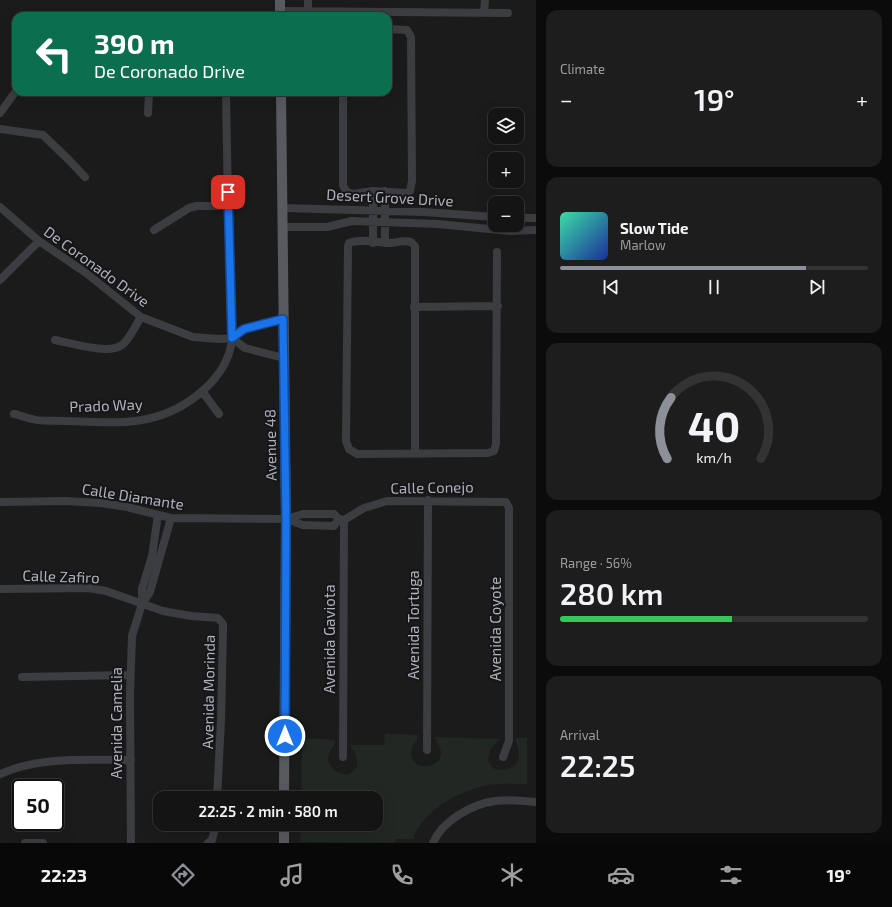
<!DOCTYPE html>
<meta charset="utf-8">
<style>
body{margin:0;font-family:"Exo 2",sans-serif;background:#1d1d1e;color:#f1f3f6;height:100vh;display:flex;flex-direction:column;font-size:15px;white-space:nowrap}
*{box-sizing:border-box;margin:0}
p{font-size:13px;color:#9d9ea0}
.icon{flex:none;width:22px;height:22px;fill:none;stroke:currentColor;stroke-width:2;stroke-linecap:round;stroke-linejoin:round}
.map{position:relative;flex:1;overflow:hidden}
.details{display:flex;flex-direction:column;gap:10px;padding:10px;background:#0b0b0c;width:356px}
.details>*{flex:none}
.guide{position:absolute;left:12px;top:12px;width:380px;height:84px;border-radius:12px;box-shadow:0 4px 16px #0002,0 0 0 1px #333334;background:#0b6e4f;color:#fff;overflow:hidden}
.fabs{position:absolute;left:488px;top:108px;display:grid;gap:8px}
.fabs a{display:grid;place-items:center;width:36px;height:36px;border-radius:8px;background:#141415;box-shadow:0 4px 16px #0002,0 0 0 1px #333334;font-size:20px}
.speed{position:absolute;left:12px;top:779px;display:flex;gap:8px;font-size:20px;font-weight:700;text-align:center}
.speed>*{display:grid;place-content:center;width:52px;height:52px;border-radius:50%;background:#141415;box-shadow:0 4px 16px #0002,0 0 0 1px #333334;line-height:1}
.speed .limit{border:2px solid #111;border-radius:6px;background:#fff;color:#111}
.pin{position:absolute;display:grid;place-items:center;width:34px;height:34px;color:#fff;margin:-17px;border-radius:8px;box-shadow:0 2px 6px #0006}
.me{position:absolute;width:44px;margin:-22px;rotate:0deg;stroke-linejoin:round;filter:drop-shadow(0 0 3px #0008)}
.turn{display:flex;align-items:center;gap:14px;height:84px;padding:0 16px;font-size:18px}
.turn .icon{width:52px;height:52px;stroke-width:2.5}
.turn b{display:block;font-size:28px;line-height:34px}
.big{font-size:30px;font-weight:600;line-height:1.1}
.details .card{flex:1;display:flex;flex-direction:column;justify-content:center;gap:6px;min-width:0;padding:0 14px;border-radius:12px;background:#1d1d1e}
.details .dial{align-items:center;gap:0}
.dial svg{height:104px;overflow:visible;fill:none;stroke:#333334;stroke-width:7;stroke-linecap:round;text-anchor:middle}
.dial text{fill:#f1f3f6;stroke:none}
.song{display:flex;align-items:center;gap:12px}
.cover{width:48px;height:48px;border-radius:6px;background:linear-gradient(135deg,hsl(160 70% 55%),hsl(230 70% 35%))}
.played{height:4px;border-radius:2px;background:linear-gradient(90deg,#8c9099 80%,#333334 80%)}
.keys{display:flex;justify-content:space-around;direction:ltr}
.heat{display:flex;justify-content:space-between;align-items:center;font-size:22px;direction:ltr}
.charge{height:6px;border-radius:3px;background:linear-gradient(90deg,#34c759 56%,#333334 0)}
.trip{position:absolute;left:153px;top:791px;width:230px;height:40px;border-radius:12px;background:#141415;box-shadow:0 4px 16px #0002,0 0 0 1px #333334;font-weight:600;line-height:40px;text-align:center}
.menu{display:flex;height:64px;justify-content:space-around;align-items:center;background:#080808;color:#9d9ea0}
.menu .icon{width:28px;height:28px}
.menu .selected{color:#8c9099}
.menu b{font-size:18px;color:#f1f3f6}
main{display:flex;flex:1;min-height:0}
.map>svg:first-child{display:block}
.green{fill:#212722}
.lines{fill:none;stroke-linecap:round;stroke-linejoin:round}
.minor{stroke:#3c3d41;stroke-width:8}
.major{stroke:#585a60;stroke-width:10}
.route-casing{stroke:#114b97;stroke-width:10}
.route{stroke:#1a73e8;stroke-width:7}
.labels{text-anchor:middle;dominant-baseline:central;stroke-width:4;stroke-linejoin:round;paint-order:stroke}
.street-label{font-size:15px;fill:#afb2ba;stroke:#161517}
</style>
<main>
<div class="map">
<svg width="536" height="843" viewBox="0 0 536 843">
<rect width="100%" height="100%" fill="#1b1b1c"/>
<path class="green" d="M385,734L418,735C418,742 411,745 411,752C411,774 447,769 440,748C439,745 436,741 434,737L500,739L490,749L488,761L493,768C503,773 519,769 519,754C519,749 516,744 515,738H527V784C514,784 500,783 487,785C459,791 422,811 413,839H396L395,843L300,842L301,824H376V798H301L302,738L335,740C335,748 327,752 328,761L334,771L347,775L354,771C361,763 356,754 350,745H384Z"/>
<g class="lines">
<path class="minor" d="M308,0V11
M280,11L508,13
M484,13L485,0
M343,92V185L346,191L352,194L373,191L406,193L410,191L412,181L411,37L407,30L388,29
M0,113L16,91
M148,113L149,92
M0,129L43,135L69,160L85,177
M373,191V243
M0,207L39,241L86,273L141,317L193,337L219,339L232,338L244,329L283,319
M283,208L424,212L495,217
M517,218H536
M283,227H327L352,221L438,224L510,231L536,230
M154,230L189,208L197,206H228
M385,243V191
M0,280L39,241
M414,307L498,306
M232,338L245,348L284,358
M55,340C70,343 109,355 122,345C130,339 135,326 141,317
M202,391L219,414
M14,414C20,415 26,418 32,419C42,422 54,420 65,421C92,421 121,425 147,419C185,411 229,379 232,338L228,206L226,92
M415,453V246L411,242C405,240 398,242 392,243C379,243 361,238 349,243L348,246L346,441L349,449L357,454L488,453L494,451L496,444L497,252
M0,502L66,501L100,503L127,507L171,518L286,519L303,525L334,526L339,519
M286,519L303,514H334L339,519L344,520L364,508L387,501L506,502L509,508V741L503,757
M0,589L88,588L106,591L163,611L191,616L218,618L223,624V633L221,720L217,798
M142,603V589L152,556L158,515
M22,677L130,675
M427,750L428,500
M343,757L344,520
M0,774C41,756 87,760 131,760
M25,843H43
M131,843L130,694L132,636L142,604L150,592L171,518
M208,843L212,840L216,824
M433,843C442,821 472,804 495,801C509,799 523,801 536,802"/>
<path class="major" d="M280,0V16
M281,92L286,519L284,798
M284,843V824"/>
</g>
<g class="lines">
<g class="route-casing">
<path id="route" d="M228,192L232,338L244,329L283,319L286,519L285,736"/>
</g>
<use href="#route" class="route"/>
</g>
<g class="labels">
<g class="street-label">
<text transform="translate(390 197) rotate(3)">Desert Grove Drive</text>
<text transform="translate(97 266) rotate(36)">De Coronado Drive</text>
<text transform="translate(106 405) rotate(-2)">Prado Way</text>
<text transform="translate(270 445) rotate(-91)">Avenue 48</text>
<text transform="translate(432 487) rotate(-1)">Calle Conejo</text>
<text transform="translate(133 496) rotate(9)">Calle Diamante</text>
<text transform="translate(61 576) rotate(2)">Calle Zafiro</text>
<text transform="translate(413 625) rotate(-90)">Avenida Tortuga</text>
<text transform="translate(495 629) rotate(-90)">Avenida Coyote</text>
<text transform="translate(329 639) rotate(-90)">Avenida Gaviota</text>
<text transform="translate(208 692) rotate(-89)">Avenida Morinda</text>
<text transform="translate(116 723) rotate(-90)">Avenida Camelia</text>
</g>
</g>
</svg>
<div class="fabs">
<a><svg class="icon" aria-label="layers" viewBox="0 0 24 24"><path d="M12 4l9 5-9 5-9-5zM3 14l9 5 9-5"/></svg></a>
<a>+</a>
<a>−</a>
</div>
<div class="speed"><div class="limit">50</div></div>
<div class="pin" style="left:228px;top:192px;background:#d93025"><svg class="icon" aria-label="arrive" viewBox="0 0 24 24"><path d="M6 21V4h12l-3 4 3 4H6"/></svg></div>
<svg class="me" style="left:285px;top:736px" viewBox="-20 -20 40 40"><circle r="17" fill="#1a73e8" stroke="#fff" stroke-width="3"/><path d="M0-11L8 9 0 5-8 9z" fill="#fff"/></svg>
<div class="trip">22:25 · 2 min · 580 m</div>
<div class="guide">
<div class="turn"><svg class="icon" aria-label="left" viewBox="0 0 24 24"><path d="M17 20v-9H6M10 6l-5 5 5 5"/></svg><div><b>390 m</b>De Coronado Drive</div></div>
</div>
</div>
<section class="details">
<div class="card"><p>Climate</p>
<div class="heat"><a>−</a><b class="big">19°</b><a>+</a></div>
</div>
<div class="card">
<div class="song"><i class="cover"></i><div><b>Slow Tide</b><p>Marlow</p></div></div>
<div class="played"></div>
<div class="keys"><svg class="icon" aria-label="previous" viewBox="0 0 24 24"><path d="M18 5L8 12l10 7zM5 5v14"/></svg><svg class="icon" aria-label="pause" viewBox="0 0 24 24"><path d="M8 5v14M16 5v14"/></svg><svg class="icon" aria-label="next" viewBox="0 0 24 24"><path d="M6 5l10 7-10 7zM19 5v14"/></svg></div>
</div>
<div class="card dial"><svg viewBox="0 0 100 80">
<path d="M14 69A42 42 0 1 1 86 69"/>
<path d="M14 69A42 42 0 0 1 17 22" stroke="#8c9099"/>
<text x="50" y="56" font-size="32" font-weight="700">40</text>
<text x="50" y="72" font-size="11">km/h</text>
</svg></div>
<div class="card"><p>Range · 56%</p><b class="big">280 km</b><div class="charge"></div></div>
<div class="card"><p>Arrival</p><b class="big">22:25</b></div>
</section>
</main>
<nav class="menu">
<b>22:23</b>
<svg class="icon selected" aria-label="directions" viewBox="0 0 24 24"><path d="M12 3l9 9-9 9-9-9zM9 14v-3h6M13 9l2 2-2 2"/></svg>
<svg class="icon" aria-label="music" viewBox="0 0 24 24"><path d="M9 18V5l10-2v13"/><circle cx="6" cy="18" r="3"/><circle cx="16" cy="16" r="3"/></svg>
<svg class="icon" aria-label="phone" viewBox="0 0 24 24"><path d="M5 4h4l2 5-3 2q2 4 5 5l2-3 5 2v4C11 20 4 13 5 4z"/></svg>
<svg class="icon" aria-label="climate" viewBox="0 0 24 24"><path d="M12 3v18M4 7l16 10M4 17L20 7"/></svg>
<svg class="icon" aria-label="car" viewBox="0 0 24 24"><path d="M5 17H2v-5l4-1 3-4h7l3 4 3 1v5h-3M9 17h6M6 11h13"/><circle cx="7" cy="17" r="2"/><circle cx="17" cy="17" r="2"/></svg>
<svg class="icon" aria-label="filters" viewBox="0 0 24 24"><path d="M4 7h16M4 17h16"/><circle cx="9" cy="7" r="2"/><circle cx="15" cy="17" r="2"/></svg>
<b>19°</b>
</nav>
